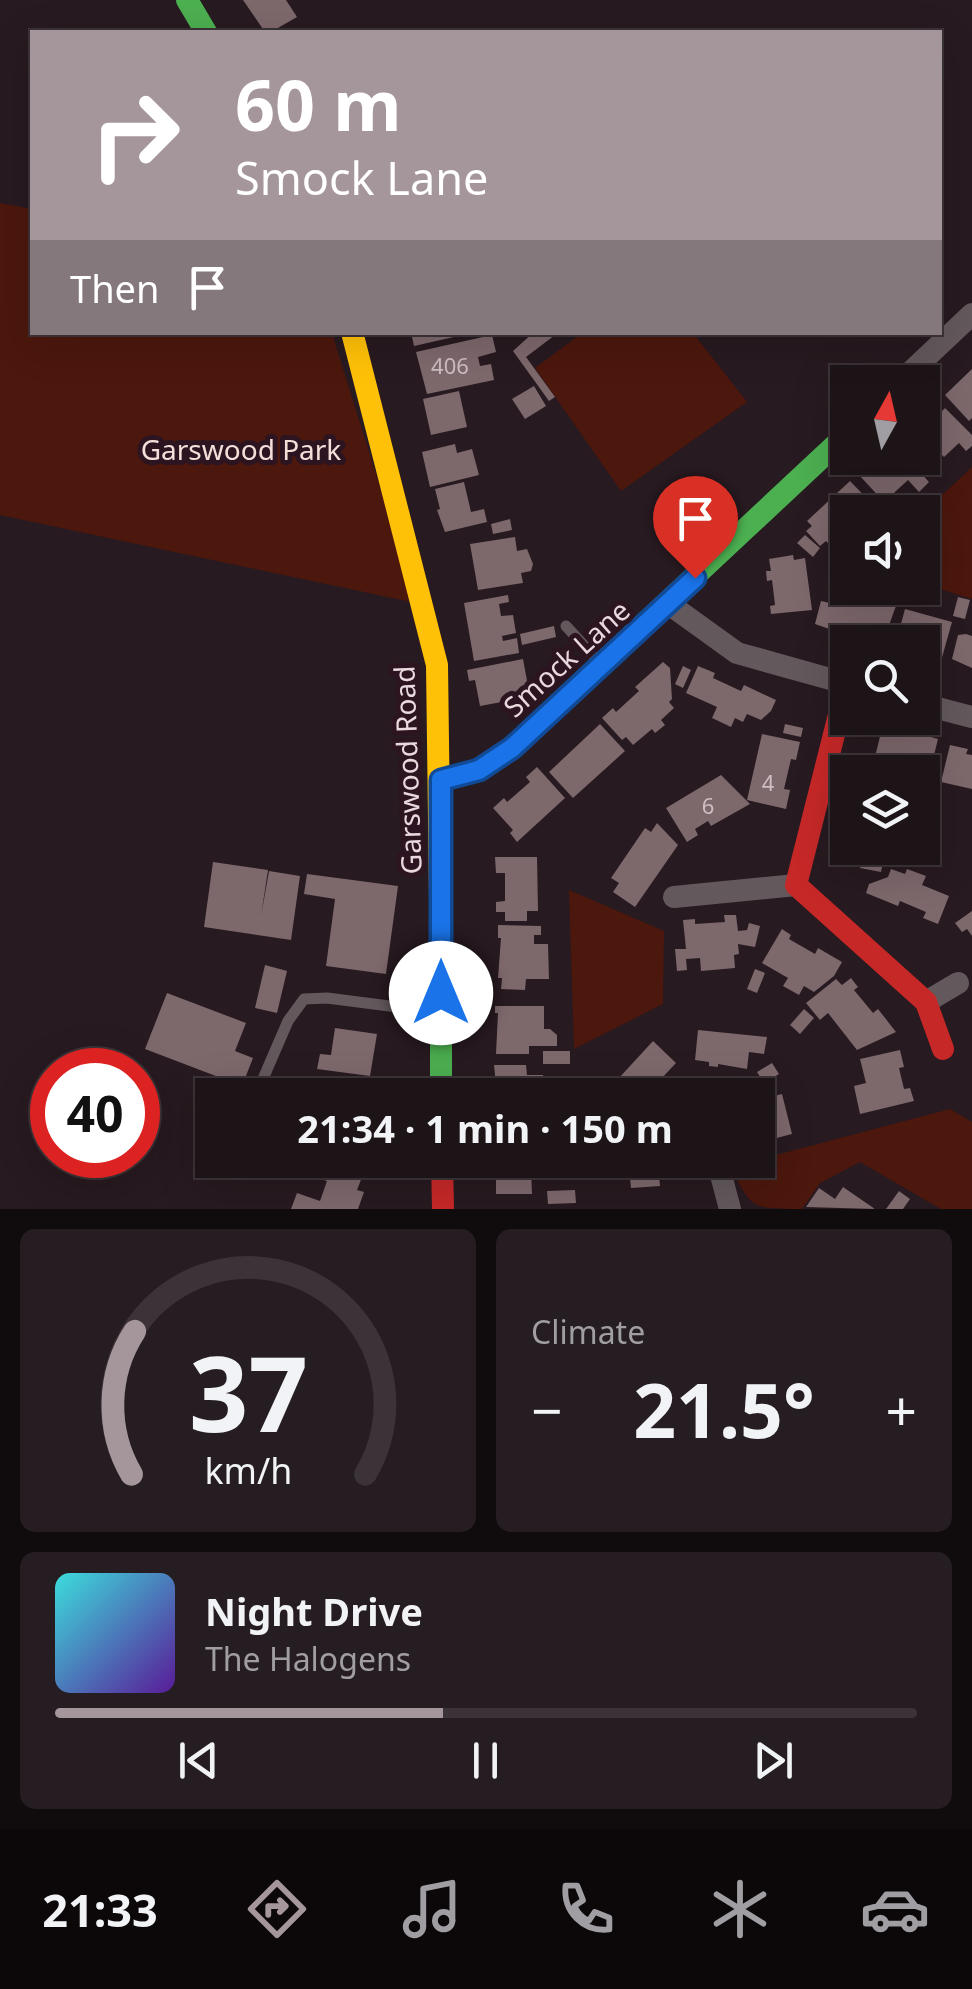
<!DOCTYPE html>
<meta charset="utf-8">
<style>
body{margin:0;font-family:"Noto Sans",sans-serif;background:#251d21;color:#f1f3f6;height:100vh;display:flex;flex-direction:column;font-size:38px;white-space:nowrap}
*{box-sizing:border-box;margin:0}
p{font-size:32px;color:#a09ea2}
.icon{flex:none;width:55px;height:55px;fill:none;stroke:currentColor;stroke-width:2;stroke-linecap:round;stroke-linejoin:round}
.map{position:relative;height:1209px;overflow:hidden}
.details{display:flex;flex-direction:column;gap:20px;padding:20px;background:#100b0d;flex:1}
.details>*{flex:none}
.top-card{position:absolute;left:30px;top:30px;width:912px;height:305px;border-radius:0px;box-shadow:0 10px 40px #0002,0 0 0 2px #3b3337;background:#a5969c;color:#fff;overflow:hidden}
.needle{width:65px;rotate:8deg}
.tools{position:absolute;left:830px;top:365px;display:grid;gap:20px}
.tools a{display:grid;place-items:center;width:110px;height:110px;border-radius:0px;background:#1d1418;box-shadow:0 10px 40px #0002,0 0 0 2px #3b3337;font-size:50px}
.speed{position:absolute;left:30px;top:1048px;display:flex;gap:20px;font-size:50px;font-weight:700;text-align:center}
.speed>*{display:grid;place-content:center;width:130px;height:130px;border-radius:50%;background:#1d1418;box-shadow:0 10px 40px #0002,0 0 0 2px #3b3337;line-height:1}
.speed .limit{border:15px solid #d22;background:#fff;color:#111}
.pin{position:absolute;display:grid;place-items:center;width:85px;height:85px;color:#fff;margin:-102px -42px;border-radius:50% 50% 50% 0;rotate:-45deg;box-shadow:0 0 10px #0007}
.pin .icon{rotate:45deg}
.me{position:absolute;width:110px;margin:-55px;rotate:0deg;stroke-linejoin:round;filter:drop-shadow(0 0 8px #0008)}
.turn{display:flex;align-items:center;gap:35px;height:210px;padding:0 40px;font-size:45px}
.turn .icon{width:130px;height:130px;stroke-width:2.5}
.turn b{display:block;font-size:70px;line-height:85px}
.then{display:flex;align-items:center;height:95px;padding:0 40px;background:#0003;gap:20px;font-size:38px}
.big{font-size:75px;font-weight:700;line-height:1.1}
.details .widget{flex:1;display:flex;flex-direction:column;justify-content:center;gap:15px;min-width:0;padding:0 35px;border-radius:15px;background:#251d21}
.details .dial{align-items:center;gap:0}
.dial svg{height:260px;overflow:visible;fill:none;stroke:#3b3337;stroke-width:7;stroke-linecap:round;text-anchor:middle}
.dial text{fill:#f1f3f6;stroke:none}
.song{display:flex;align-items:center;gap:30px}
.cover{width:120px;height:120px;border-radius:15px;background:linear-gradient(135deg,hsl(180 70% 55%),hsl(270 70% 35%))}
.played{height:10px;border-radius:5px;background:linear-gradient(90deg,#a5969c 45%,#3b3337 45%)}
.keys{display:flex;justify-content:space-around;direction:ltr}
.heat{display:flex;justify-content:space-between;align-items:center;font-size:55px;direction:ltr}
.details .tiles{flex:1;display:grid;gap:20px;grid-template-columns:1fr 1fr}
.widget:last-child{grid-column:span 2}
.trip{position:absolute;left:195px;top:1078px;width:580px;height:100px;border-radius:0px;background:#1d1418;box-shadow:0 10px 40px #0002,0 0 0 2px #3b3337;font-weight:700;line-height:100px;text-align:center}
.tabs{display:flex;height:160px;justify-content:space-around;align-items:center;background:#0c080a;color:#a09ea2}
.tabs .icon{width:70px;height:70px}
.tabs .active{color:#a5969c}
.tabs b{font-size:45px;color:#f1f3f6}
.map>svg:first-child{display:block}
.green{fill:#4c170d}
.building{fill:#7d686c}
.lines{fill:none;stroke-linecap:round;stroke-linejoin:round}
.lane{stroke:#63595d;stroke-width:11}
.street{stroke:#63595d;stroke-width:22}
.fast{stroke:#4caf50;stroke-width:22}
.slow{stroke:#ffc107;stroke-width:22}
.jam{stroke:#c62828;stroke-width:22}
.route-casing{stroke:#114b97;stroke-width:25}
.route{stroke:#1a73e8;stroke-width:18}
.labels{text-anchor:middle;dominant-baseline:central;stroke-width:10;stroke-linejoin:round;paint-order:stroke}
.number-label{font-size:22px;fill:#cebdc2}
.park-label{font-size:28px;fill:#f4ded9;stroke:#2c1520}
.street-label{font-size:28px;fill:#e9d9df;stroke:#2c1520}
</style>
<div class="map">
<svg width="972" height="1209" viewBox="0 0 972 1209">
<rect width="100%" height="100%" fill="#271a20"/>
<path class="green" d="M0,203L32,209V332L332,333L416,603L0,515Z
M582,333H693L747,402L621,491L535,368Z
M972,467V599L923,584L922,514Z
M569,890L664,931L663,1004L574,1049Z
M950,1109L972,1122V1209H941L860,1162L820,1183L802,1209C752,1209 751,1209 731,1167Z"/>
<path class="building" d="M243,0H286L297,17L271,32H265Z
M411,332H467V334L414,346Z
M534,332H559L526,357L555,397L549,401L513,351Z
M492,335L496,352L478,357L480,366L491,364L494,380L427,394L416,352Z
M972,369V418L969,421L945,395Z
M534,386L546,406L525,419L512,399Z
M459,391L467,427L431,435L423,399Z
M945,408L972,435V446L966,451L959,443L944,457L922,434V423L931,413L936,417Z
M922,443L933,454L917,469L929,482L919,492L908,480L884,502L860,476L880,458H922Z
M455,444L457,453L472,449L479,475L430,487L422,452Z
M850,481L880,512H848V532L832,547L826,541L820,546L806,531L812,526L807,521Z
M464,482L471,512L484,509L487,522L445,532L437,510L440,509L435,489Z
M510,519L512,530L493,534L491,524Z
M805,535L820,548L813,557L797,543Z
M515,537L517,551L527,549L533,564L531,571L521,573L523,583L478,590L470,544Z
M793,555L794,560L805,558L812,610L771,614L770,606L775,605L772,580L767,581L766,571H771L769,559Z
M904,588H916L912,603L901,600Z
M857,592L897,603L883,642L858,639L815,624L821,601L839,605L840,599L854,603Z
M508,595L509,602L499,604L501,616L513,615L516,633L502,636L503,641L517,638L519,653L474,661L464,603Z
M958,597L970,600L965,619L953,616Z
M905,609L952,622L941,661L930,658L931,653L922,650V642H896Z
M554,626L556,637L522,645L520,634Z
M966,634L972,636V668L952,659L958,635Z
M523,659L530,697L480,706L475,680L469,681L467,670Z
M663,662L670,668L672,699L669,702L674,708L661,720L665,725L655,733L652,729L633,745L626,737L622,740L602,718L613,708L616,712L639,691L635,687Z
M683,666L691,670L683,688L675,684Z
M698,666L715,673L713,678L741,691L744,685L776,700L771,711L761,720L747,714L743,722L735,718L731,727L712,718L717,707L686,693Z
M600,724L625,751L573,798L549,772Z
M785,724L803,728L801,737L783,733Z
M883,724L938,739L934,755L942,757L938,774L930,772L928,781L922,780V772H909L910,765L875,757Z
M762,734L800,742L796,760L791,759L784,789L790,790L786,809L747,800Z
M950,745L968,749L966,754L972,755V789L941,782Z
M537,767L565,798L517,842L510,833L513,830L493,808L504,798L507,802L530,782L526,777Z
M721,775L750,804L711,826L708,821L700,826L695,829L698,835L687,842L666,808Z
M657,823L678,845L635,907L613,892L619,883L611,878L645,828L651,832Z
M848,848H881L879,857Z
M495,857H537L538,911H527V921H505V912H496V902L505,901V873H496Z
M862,857L883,862L881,872L860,868Z
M213,862L268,870L261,916L269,871L300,876L291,940L204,927Z
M891,869L905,874L907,869L926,876L922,885L949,896L938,924L923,918L926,912L900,901L898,906L866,893L869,884L888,877Z
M307,874L398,886L386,974L326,966L335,899L304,894Z
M972,911V936L967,929L962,932L955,923Z
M724,915H736L738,931L747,930L749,923L760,926L755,947L738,944L739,954L734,955L735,968L701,971L700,958L686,959L687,970L677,971L675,949H686L683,920L695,919V924L725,922Z
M498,925L541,926V935H534V944H548L549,979H526L525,990L501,989L502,978H498L501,938H498Z
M782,929L791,935L789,939L815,954L818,948L842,962L834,976L814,992L804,986L799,995L783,986L788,978L762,963Z
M265,965L287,971L277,1013L255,1008Z
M755,969L765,973L757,993L747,989Z
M851,978L858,987L854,990L873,1013L878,1009L896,1032L857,1050L828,1013L820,1020L806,1003L836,979L842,985Z
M167,993L246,1023L235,1051L253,1058L242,1086L145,1049Z
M495,1006H544V1029H550L557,1035V1046H529V1054H496L498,1013H495Z
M804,1009L814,1018L800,1034L790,1025Z
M335,1028L377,1034L370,1076L317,1069L320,1054L331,1055Z
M698,1030L767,1037L764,1054L749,1052L747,1069L718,1064V1067L709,1066V1062L695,1060Z
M653,1041L676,1063L646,1095H637L619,1078Z
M900,1050L904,1067L899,1068L904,1089L910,1088L914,1101L860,1114L854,1086L866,1083L860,1059Z
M543,1051H570V1064H543Z
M772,1063L779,1074L764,1083L757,1072Z
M494,1065H526L527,1075H543L544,1095H497Z
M318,1082L352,1092L353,1088L373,1095H314Z
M782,1094L792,1134L761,1142L758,1100Z
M320,1160H331L364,1172L357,1190L364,1192L358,1209H291L297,1193L320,1201L327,1181L314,1177Z
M496,1160H542V1169H531L532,1194H496Z
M617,1160H655V1167L617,1166Z
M659,1175L660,1186L631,1188L630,1177Z
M843,1187L875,1209L806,1207L819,1188L835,1199Z
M575,1190L576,1203L548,1204L547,1191Z
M899,1191L910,1199L903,1209H886Z"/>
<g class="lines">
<path class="lane" d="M566,626L599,662
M256,1095L288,1021L304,999L327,998L436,1012"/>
<path class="street" d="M900,382L972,314
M669,604L737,653L848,684
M922,704L972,717
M674,897L796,885
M926,1002L958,983
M717,1160L730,1209"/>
<path class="fast" d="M187,0L206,32
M441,780L479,770L511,748L848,433
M441,970V1095"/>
<path class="slow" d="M352,332L437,665L441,970"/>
<path class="jam" d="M847,683L796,885L926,1002L943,1049
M442,1160L443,1209"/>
</g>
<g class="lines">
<g class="route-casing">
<path id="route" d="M441,993V780L479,770L512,748L695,578"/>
</g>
<use href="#route" class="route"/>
</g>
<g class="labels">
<g class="number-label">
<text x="450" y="365">406</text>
<text x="768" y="782">4</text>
<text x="708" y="805">6</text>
</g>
<g class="park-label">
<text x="241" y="449">Garswood Park</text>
</g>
<g class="street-label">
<text transform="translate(566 658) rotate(-42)">Smock Lane</text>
<text transform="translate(407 770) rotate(-92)">Garswood Road</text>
</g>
</g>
</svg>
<div class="tools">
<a><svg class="needle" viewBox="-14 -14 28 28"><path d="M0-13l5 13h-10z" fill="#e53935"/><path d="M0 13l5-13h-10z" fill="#a09ea2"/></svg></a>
<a><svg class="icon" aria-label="sound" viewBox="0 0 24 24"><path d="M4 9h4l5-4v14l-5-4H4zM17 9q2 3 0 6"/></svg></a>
<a><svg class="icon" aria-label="search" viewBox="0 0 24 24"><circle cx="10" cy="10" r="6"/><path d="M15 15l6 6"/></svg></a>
<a><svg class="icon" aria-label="layers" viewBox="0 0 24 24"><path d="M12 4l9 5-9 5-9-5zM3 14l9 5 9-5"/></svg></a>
</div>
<div class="speed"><div class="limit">40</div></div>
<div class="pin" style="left:695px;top:578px;background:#d93025"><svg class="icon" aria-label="arrive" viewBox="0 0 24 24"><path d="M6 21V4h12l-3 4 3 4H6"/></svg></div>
<svg class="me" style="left:441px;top:993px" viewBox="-20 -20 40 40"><circle r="19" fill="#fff"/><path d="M0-13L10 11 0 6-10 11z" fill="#1a73e8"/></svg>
<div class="trip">21:34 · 1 min · 150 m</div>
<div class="top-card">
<div class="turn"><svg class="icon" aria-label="right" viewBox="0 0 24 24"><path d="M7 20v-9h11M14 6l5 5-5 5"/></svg><div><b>60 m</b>Smock Lane</div></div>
<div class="then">Then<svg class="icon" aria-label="arrive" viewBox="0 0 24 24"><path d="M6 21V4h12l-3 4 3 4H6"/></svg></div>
</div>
</div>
<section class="details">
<div class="tiles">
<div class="widget dial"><svg viewBox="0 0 100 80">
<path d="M14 69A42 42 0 1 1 86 69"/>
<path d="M14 69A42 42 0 0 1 15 25" stroke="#a5969c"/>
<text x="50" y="56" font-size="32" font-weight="700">37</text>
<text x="50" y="72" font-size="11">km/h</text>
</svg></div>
<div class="widget"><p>Climate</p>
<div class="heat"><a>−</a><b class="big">21.5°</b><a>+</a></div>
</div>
<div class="widget">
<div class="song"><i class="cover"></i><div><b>Night Drive</b><p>The Halogens</p></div></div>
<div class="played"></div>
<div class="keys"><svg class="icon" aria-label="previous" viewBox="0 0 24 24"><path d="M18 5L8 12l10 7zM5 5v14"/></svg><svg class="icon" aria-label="pause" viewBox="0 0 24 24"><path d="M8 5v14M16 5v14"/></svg><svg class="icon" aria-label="next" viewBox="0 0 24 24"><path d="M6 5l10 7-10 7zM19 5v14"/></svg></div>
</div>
</div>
</section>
<nav class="tabs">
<b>21:33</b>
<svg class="icon active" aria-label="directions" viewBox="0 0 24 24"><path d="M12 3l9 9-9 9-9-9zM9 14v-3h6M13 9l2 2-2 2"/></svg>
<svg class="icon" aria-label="music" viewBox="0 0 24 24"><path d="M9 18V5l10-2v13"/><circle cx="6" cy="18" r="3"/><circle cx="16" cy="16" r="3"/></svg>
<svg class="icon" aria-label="phone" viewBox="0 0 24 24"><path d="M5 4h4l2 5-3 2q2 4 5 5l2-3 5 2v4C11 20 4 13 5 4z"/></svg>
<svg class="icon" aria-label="climate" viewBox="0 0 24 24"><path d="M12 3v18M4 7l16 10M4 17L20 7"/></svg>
<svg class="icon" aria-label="car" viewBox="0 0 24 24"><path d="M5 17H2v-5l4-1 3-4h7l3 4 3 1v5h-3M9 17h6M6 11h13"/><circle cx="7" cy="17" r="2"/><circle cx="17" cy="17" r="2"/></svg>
</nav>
